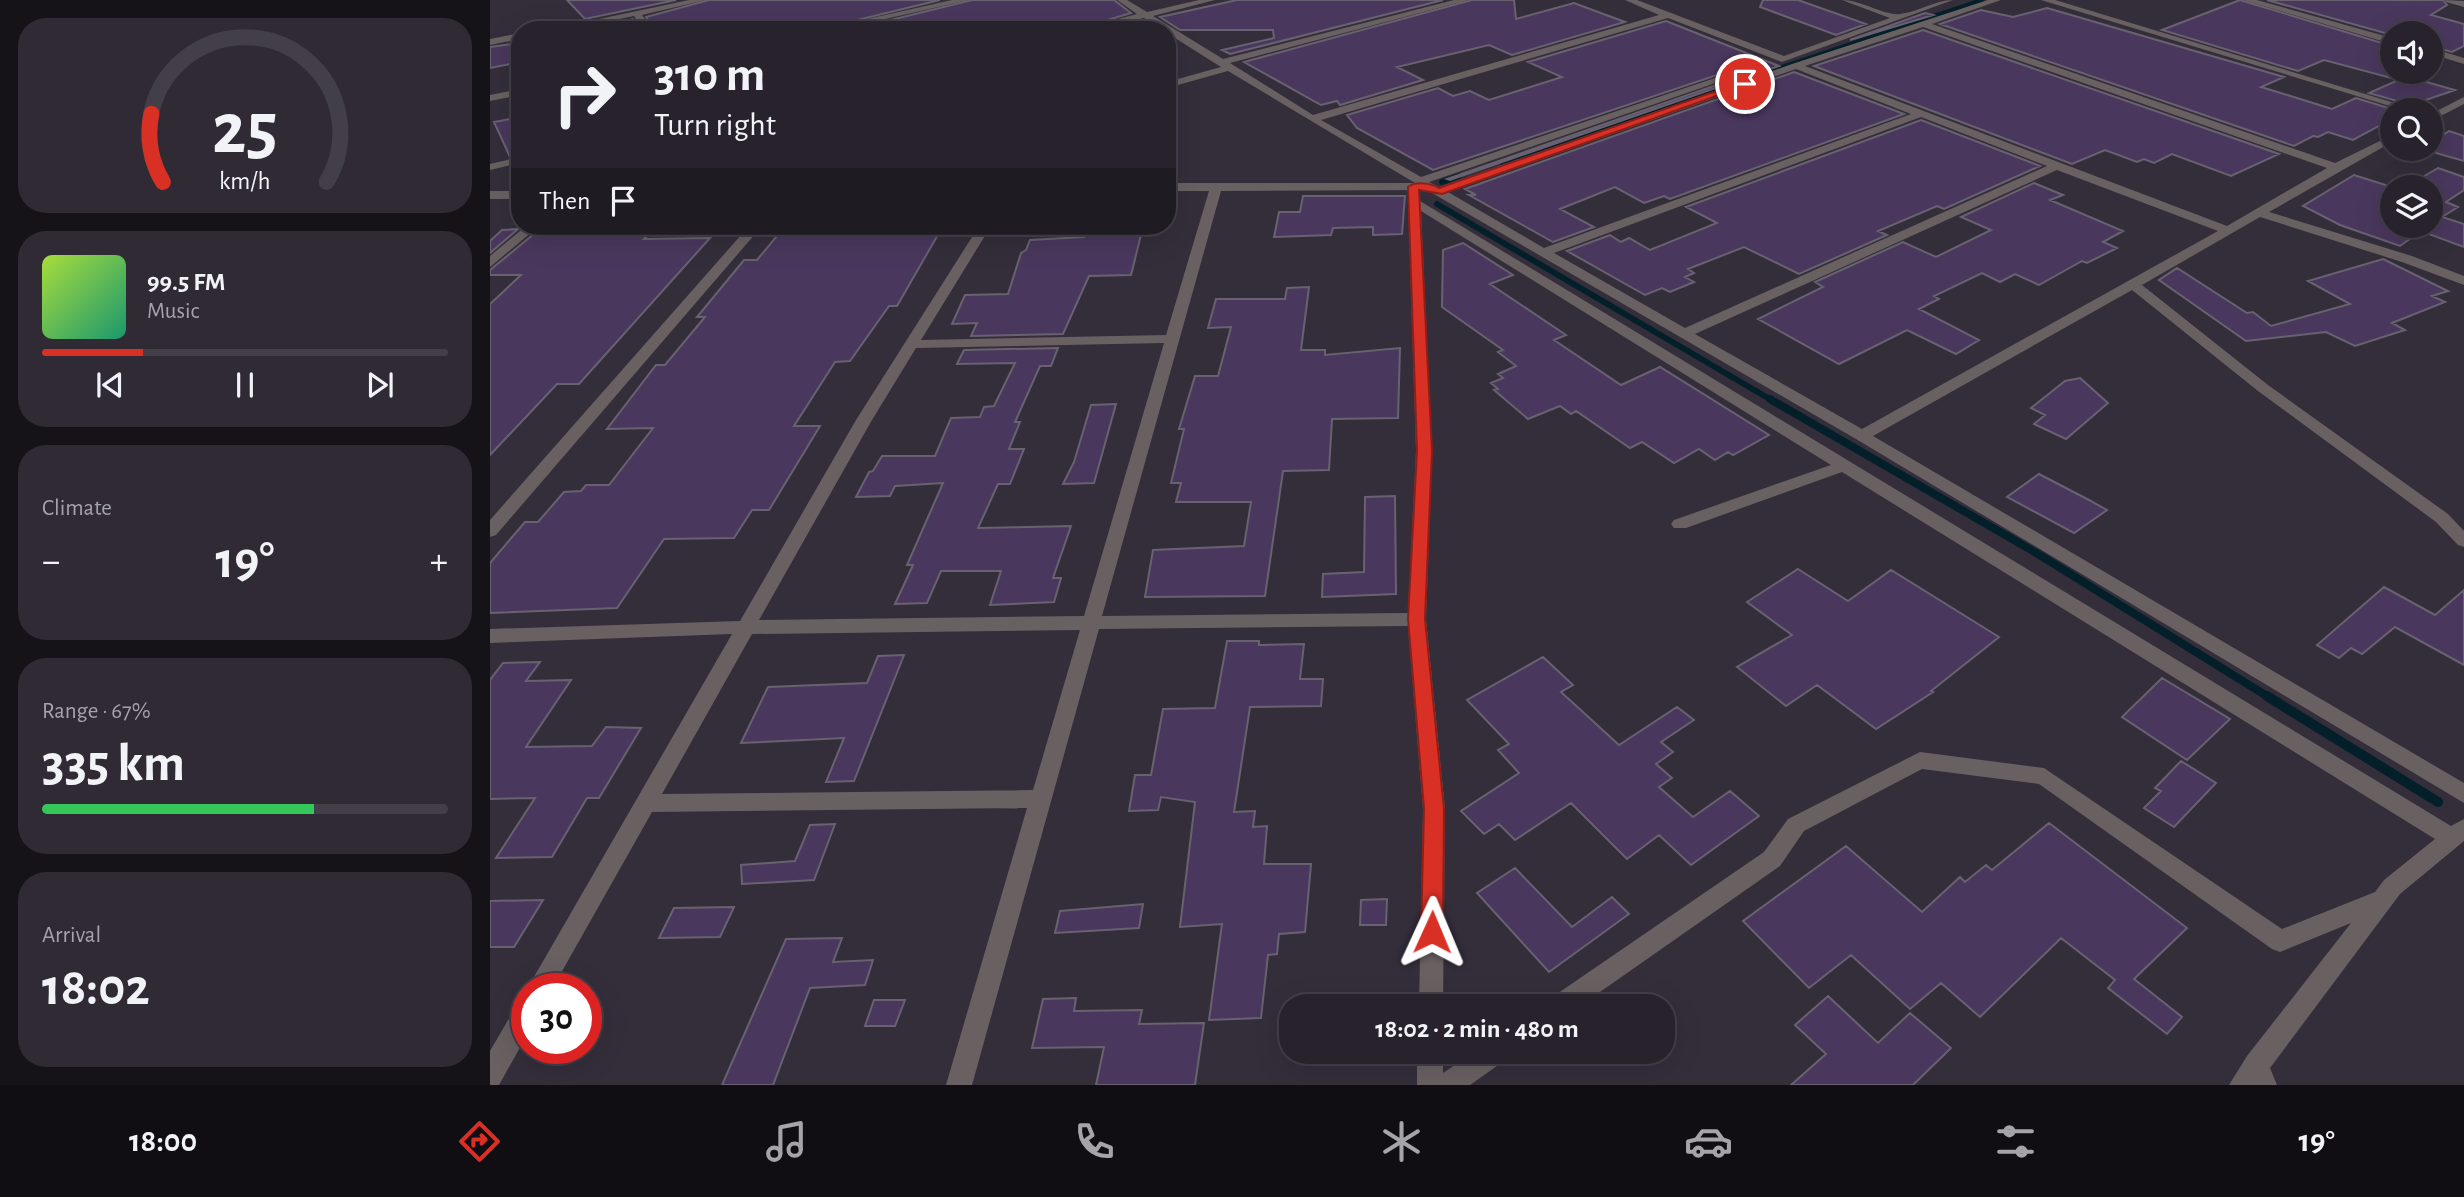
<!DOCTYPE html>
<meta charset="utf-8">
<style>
body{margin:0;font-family:"Alegreya Sans",sans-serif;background:#2f2a34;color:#f1f3f6;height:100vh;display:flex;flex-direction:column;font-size:26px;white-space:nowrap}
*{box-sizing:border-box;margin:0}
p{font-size:23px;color:#a4a4a9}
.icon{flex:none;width:38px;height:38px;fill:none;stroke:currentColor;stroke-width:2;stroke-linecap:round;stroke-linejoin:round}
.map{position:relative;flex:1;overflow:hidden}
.panel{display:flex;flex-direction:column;gap:18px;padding:18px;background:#151318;width:490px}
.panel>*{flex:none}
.hud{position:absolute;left:21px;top:21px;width:665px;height:214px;border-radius:28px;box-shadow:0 7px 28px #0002,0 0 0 2px #433f48;background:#27222c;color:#f1f3f6;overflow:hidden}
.fabs{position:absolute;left:1890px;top:21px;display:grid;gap:14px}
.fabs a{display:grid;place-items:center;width:63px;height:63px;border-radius:50%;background:#27222c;box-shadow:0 7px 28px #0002,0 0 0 2px #433f48;font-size:35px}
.speed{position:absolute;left:21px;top:973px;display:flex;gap:14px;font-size:35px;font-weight:700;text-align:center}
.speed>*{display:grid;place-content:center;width:91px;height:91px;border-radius:50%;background:#27222c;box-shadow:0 7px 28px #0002,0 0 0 2px #433f48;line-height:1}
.speed .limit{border:10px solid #d22;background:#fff;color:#111}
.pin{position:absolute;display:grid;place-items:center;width:60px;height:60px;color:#fff;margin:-30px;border:4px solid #fff;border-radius:50%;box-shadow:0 2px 7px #0007}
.me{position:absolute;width:77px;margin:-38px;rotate:1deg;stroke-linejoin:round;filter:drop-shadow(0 0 5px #0008)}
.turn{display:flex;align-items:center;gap:24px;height:147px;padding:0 28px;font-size:32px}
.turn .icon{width:91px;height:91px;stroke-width:2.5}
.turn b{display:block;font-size:49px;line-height:60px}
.then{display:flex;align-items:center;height:66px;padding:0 28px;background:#0003;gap:14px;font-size:26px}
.big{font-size:52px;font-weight:600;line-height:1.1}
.panel .tile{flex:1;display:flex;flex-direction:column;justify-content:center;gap:10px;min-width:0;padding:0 24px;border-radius:28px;background:#2f2a34}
.panel .dial{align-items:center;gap:0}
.dial svg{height:182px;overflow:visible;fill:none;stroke:#433f48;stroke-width:7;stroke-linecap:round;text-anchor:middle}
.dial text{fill:#f1f3f6;stroke:none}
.song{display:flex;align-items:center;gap:21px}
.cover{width:84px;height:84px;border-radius:10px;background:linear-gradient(135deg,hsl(80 70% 55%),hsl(160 70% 35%))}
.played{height:7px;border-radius:4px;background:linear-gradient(90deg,#d93025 25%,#433f48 25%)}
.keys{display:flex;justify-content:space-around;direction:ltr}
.heat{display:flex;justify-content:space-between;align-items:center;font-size:38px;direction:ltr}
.charge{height:10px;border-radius:5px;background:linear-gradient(90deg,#34c759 67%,#433f48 0)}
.trip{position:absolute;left:789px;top:994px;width:396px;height:70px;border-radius:28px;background:#27222c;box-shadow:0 7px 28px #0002,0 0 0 2px #433f48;font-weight:600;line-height:70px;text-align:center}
.tabs{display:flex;height:112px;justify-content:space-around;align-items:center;background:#100e12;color:#a4a4a9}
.tabs .icon{width:49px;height:49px}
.tabs .current{color:#d93025}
.tabs b{font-size:32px;color:#f1f3f6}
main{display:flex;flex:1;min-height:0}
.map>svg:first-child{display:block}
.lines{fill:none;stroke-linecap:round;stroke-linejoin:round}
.stream-far3{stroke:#03202a;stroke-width:4.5}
.stream-far2{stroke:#03202a;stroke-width:6}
.stream-far1{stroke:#03202a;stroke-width:8}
.stream{stroke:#03202a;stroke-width:10}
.building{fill:#4a375d;stroke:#686270;stroke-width:2}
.street{fill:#696062;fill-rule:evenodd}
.route{fill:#d93025;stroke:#8d1f18;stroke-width:2}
</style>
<main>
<section class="panel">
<div class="tile dial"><svg viewBox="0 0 100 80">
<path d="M14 69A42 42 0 1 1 86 69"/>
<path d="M14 69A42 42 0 0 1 9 39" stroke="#d93025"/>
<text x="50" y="56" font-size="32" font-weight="700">25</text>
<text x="50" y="72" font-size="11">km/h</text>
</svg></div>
<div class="tile">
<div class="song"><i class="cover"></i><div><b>99.5 FM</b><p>Music</p></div></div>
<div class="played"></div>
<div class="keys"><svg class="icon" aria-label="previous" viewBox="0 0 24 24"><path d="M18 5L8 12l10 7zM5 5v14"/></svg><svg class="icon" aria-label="pause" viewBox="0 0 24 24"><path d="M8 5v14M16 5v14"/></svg><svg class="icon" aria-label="next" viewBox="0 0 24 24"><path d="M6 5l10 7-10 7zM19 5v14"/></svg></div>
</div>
<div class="tile"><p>Climate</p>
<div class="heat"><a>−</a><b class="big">19°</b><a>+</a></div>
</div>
<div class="tile"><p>Range · 67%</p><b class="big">335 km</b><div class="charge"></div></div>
<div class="tile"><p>Arrival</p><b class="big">18:02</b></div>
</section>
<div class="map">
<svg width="1974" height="1085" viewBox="0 0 1974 1085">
<rect width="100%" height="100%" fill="#342e3b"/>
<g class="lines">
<path class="stream-far3" d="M1011,162L1492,0"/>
<path class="stream-far2" d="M952,182L969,176
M947,204L1283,401"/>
<path class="stream-far1" d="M1280,399L1548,554L1780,698"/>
<path class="stream" d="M1777,696L1948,802"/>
</g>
<path class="building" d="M77,0H186L95,19Z
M219,0H450L326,30H165L156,17Z
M482,0H624L641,13L584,30H512L504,25L480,30H360Z
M747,0H953L740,54L732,50L784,38L783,30H690L670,17Z
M982,0H1024L1026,19L1084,3L1135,22L1022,55L999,45L907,67L933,80L850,105L847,101L831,105L754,62Z
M1273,0H1308L1376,24L1346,35L1270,7Z
M1750,0L1902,46V72H1920L1905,79L1834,60L1808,71L1672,30Z
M1777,0H1953L1957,5L1941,15L1974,24V46L1962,52L1941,46V33L1902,35Z
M1557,8L1794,77L1771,87L1781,90L1842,109L1866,98L1905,110L1899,113L1902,114V119L1863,140L1838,132L1828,137L1823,136L1804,146L1450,24L1491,10L1523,17Z
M1435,13L1443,15L1360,40Z
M143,19L150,30L101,28Z
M654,21L667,30H616Z
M1176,21L1289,66L960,180L957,179L1241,80L1242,77L1230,74L943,170L867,128L857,115L948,88L963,96L980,91L999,100L1072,77L1038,62Z
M1433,30L1789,154L1741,176L1682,154L1664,163L1654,159L1647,162L1615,150L1582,164L1324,66Z
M21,44L30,62L0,68V47Z
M1304,72L1414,114L1180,199L1174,196L1154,203L1125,187L1070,209L1104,227L1063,242L979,195H986L975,189Z
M1917,76L1922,78L1965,90L1921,105L1879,93Z
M30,117V155L20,157L4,122Z
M1431,120L1550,166L1454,209L1447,206L1388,231L1397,235L1309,274L1254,247L1198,269L1204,273L1195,277L1204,282L1180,292L1172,288L1155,295L1077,251L1120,235L1131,242L1139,238L1160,250L1227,223L1196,207Z
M1959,131L1974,136V161L1932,149H1941V143Z
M1948,168L1974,177V190L1956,202L1968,207L1952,217L1974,224V247L1931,231L1910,246L1850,225L1813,206L1864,175L1902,187V226H1941V187H1916Z
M1544,183L1573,195L1560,200L1633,231L1613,242L1627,248L1597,263L1592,261L1549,285L1525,274L1510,282L1492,273L1444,296L1449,299L1429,309L1489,340L1466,354L1417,330L1349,364L1268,319L1333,287L1325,282L1413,242L1446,257L1501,230L1471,217Z
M813,196H915L912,234L883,235V227L843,228L841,235L784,237L789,212H810Z
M91,226H167L154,239L220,238L89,384H67L0,455V304L31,275H0V270L50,229Z
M306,226H453L407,306H399L360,361L345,362L304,426H330L279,510H262L244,538L174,539L127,608L0,613V563L35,522H48L74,492L91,491L96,485H119L163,428L117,429L166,365H175L215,317H207L254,260H267L291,231H302Z
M653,227L641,275L599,276L573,334L481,336L487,323L462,324L475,295L518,294L531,253L536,250L540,240L594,237L598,228Z
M28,229L0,253V241L12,230Z
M973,243L1023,275L1000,284L1076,335L1064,340L1131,385L1170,367L1279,435L1243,455L1238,452L1225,460L1209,449L1184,463L1152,442L1140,448L1086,411L1081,414L1070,406L1038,419L1004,390L1008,389L1001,383L1013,378L1008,374L1026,366L1008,352L1013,350L952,307L953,250Z
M1893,259L1958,291L1942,296L1955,302L1902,323L1915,330L1865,346L1836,332L1756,341L1669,280L1687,268L1757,313L1763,312L1781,326L1860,304L1818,281Z
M819,287L811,350H835V355L910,348L908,418L842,419L839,470L793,471L775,596L655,597L663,550L754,546L761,502H686L691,483H681L694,429H689L705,376H728L741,327L718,328L726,299H795L797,288Z
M568,348L561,366H550L525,422H530L519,449H534L520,484H508L488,528L581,526L563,578H571L564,602L500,605L511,571H451L437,603L405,604L423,565H417L453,483L405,486L400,496L366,497L379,472L383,471L392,456H445L461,418L490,417L494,407L504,406L525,363L467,364L474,350Z
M1590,378L1618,403L1576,439L1544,424L1555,415L1541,408L1575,381Z
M626,404L604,483L573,484L584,462L601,405Z
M1549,474L1599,500L1617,510L1584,533L1517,497Z
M905,496L906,594L832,597L833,574L874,572L875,497Z
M1308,569L1358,601L1401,570L1509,637L1441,691L1443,692L1386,729L1327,685L1296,706L1247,667L1302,635L1257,602Z
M1894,587L1945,615L1974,590V665L1905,627L1872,654L1861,648L1849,658L1827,645Z
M737,641H769V645L814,644L810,679H833L831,706L760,707L744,812L765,811L763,827L777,826L774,864H821L815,932L789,934L787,954L778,955L771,1018L719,1020L732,924L690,927L705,802L671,797L668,810L639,811L645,775H661L673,709L725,708Z
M414,655L364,781L336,782L354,738L251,743L278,687L377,683L388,656Z
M1053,657L1083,685L1071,692L1129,745L1187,707L1204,720L1171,742L1183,752L1166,764L1182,778L1169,787L1203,817L1240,791L1269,816L1201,865L1169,835L1137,859L1081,803L1025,840L1009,824L994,834L971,811L1029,773L1008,750L1019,744L977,700Z
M50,662L36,681L81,680L36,747L102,746L116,727L151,728L109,798H97L62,857L6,858L45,798L0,799V680L13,663Z
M1672,678L1740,719L1697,760L1632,717Z
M1691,761L1726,783L1684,827L1654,808L1671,791L1665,788Z
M1559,823L1697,928L1644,979L1692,1017L1677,1034L1618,988L1625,980L1571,938L1490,1017L1451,983L1420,1009L1361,955L1319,988L1253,921L1356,846L1432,912L1470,877L1475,882L1496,865L1502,870Z
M345,824L324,880L252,884L251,865L305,861L320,825Z
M1025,868L1082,927L1122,897L1139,914L1059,972L987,893Z
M897,899L896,925H870L871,900Z
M53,900L24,947H0V901Z
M653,904L649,928L565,933L570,911Z
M244,907L230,937L169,938L184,908Z
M352,938L343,962L383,960L375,985L320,988L283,1085H232L296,939Z
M1338,996L1388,1043L1420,1013L1461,1048L1423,1085H1301L1336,1054L1305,1025Z
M586,998L584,1011L652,1010L649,1024L714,1023L705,1085H606L614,1047L542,1048L553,999Z
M384,1000H415L405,1026H375Z"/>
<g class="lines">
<path class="street" d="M199,0H216L152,15L163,30H153L144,16L77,30H57Z
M462,0H479L347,30H328Z
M627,0H637L657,12L709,0H725L663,16L733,59L964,0H979L740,63L823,115L1169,15L1135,0H1147L1294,56L1400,18L1352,0C1371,0 1395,16 1410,14C1429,12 1444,0 1463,0L1292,62L1178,18L831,120L931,177L1231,76L1240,78L939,182L949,187L1302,64L1498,0H1511L1442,24L1845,163L1902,135V142L1779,212L1922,256L1974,276V285L1912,262L1770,217L1652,285L1778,385L1958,514L1974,531V547L1968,545L1946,522L1768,391L1642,290L1383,436L1974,783V803L1366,439L937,190L731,191L612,616L918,613L926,451L918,195L928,192L930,201L1961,826L1974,819V841L1910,894L1780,1068L1787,1085H1739L1757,1056L1861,923L1790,952L1782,949L1549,784L1432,769L1314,831L1290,866L1090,1006H1058L1061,998L1274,852L1298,819L1430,752L1554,768L1792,929L1885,892L1894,880L1945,839L1352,472L1196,528H1184L1181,524L1184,520L1341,465L931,211L942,451L936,619L955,809L953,1006H929L933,809L918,626L609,629L482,1085H456L537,808L162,812L62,989H37L242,634L0,643V629L250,621L366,420L489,226H501L431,340L676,335L719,191H677V183H925L738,71L677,88V82L731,67L677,33V30H672L654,18L604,30H586L647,14ZM1433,27L1837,168L1737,226L1315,66ZM1306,69L1421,114L1054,248L958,192ZM1431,117L1557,166L1195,328L1064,253ZM1567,170L1728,231L1372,429L1205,334ZM674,343L594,616L269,620L382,420L426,348ZM590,630L543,790L172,794L262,634Z
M1551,0H1565L1928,110H1913Z
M1753,0H1767L1902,38V44Z
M1955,0L1974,1V7L1956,2Z
M30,33V39L0,45V39Z
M1941,48L1974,58V64L1941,54Z
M30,89V95L0,101V95Z
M1974,97V104L1941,121V114Z
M30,157V163L0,170V164Z
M0,191H30V199H0Z
M36,226H49L0,267V256Z
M259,226H272L6,535L0,537V520Z
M37,999V1035L9,1085H0V1051L28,1003Z
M927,1052H953V1073L984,1052H1018L1014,1061L980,1085H927Z"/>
</g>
<path class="route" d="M1252,82L1260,84L952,194L929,190L942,451L935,619L954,809L953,932L950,939L942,942L934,939L931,932L934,809L918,619L927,451L918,187C925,181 941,183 949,188Z"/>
</svg>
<div class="fabs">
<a><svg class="icon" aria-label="sound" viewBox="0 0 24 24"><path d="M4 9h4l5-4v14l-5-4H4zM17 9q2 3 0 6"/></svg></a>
<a><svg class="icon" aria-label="search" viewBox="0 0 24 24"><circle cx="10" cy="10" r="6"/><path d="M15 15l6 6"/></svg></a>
<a><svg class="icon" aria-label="layers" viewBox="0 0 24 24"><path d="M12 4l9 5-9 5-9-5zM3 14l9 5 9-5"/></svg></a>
</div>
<div class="speed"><div class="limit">30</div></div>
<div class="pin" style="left:1255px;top:84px;background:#d93025"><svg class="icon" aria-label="arrive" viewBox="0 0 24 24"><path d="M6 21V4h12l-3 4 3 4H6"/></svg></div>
<svg class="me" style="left:942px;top:932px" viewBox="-20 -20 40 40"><path d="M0-17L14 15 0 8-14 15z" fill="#d93025" stroke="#fff" stroke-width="4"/></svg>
<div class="trip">18:02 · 2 min · 480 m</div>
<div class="hud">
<div class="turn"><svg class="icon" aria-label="right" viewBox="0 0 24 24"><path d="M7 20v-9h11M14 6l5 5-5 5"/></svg><div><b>310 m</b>Turn right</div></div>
<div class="then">Then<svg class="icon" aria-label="arrive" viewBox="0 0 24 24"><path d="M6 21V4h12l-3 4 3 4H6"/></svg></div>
</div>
</div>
</main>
<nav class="tabs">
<b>18:00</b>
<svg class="icon current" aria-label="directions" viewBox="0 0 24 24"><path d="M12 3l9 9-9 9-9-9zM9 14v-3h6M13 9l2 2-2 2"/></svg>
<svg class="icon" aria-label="music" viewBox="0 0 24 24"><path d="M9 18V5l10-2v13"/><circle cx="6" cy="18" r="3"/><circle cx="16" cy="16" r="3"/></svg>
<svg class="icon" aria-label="phone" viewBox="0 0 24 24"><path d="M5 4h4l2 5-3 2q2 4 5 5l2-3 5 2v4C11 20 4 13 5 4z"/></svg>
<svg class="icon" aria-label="climate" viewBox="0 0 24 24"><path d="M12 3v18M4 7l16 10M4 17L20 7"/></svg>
<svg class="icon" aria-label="car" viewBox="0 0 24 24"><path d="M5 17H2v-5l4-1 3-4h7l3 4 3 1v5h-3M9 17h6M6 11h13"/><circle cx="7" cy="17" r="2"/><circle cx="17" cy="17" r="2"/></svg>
<svg class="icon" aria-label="filters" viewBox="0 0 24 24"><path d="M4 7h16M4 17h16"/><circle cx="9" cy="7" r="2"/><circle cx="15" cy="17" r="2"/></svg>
<b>19°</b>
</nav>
